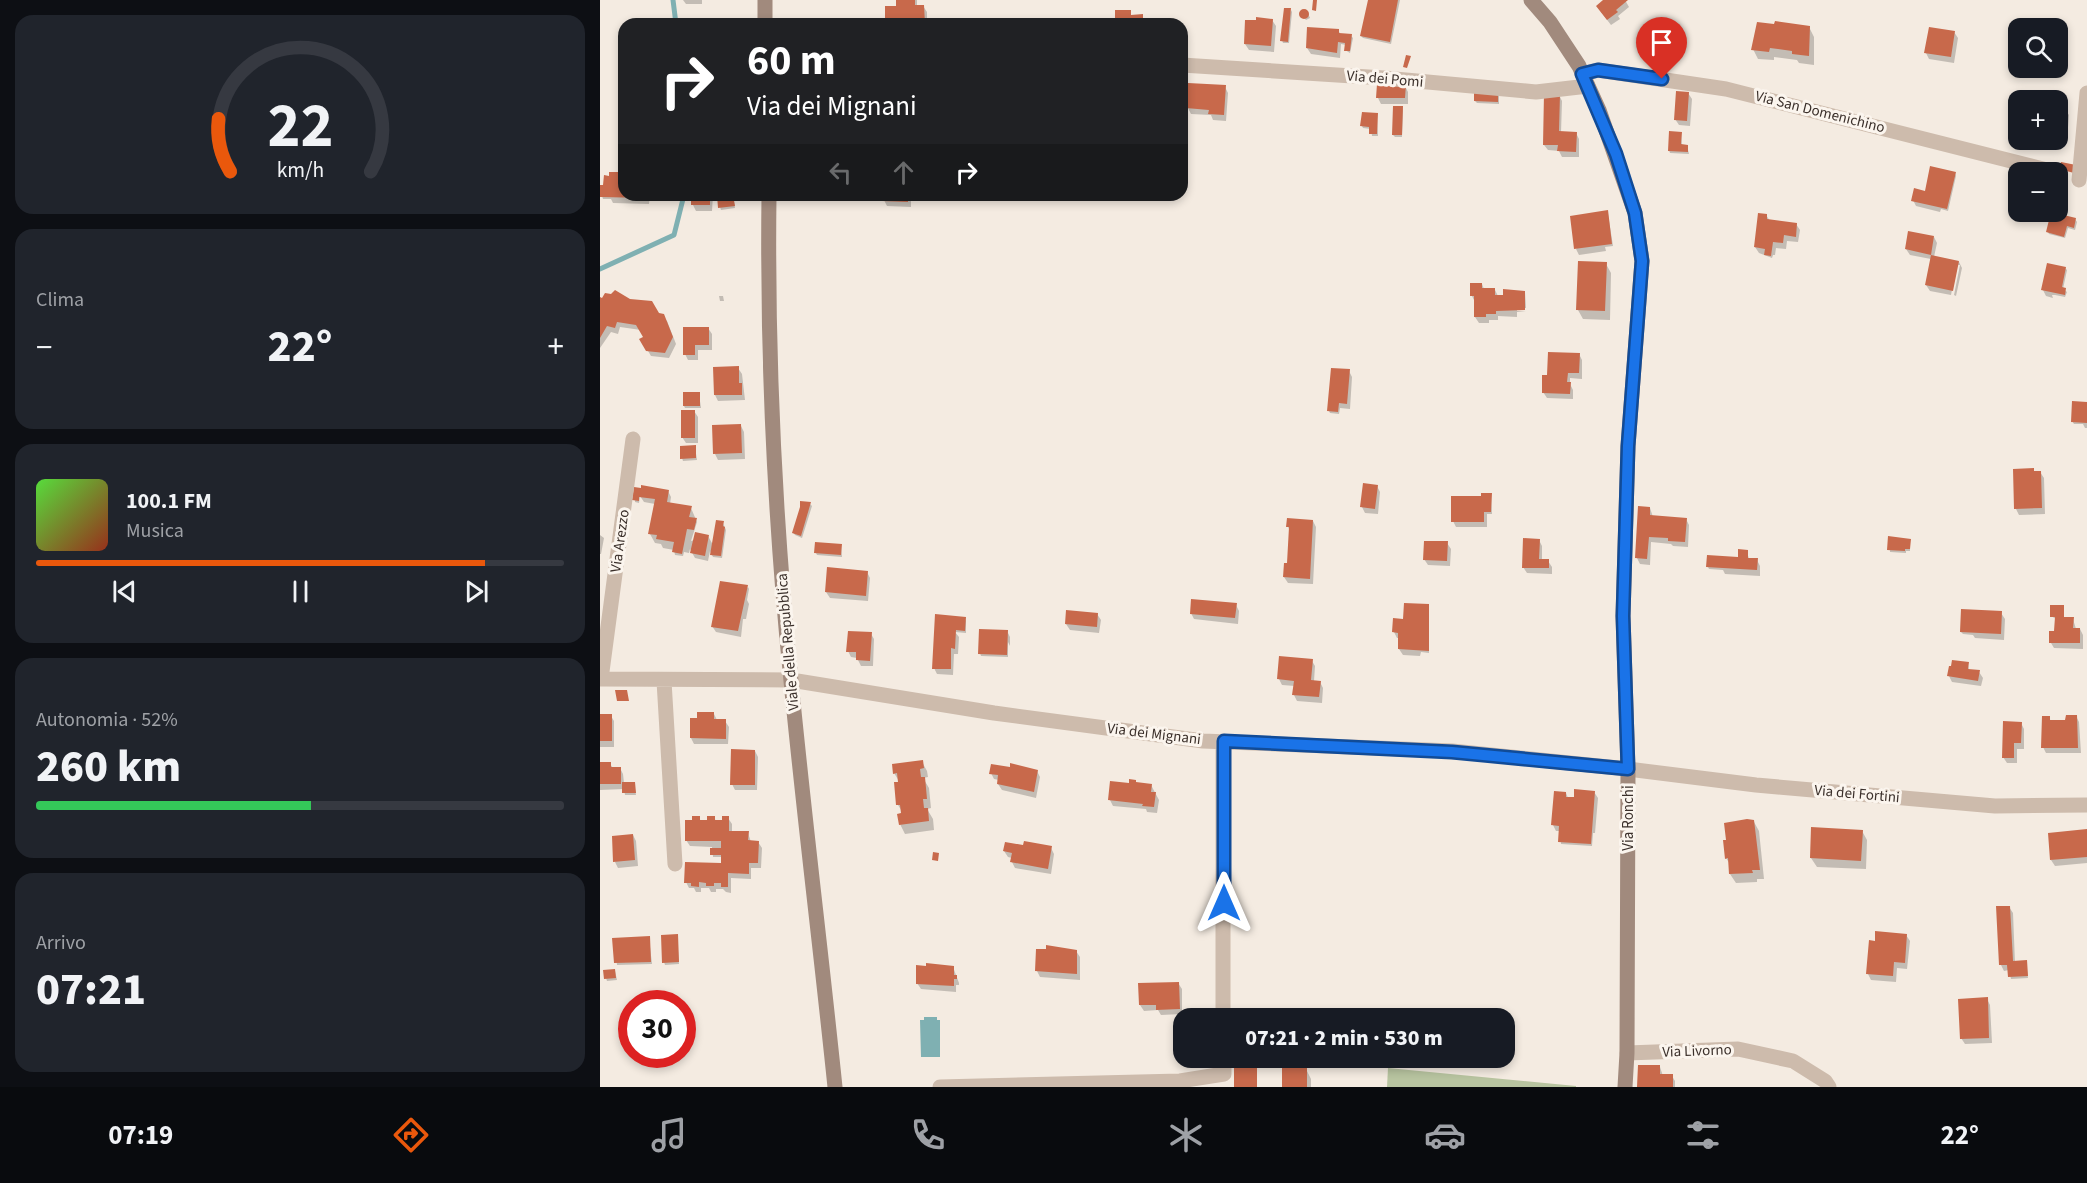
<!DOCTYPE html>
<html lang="it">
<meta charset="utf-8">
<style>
body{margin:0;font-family:"Source Sans 3",sans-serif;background:#20242c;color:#f1f3f6;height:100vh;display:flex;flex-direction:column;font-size:22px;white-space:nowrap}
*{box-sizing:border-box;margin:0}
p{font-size:20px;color:#9ea1a6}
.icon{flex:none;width:33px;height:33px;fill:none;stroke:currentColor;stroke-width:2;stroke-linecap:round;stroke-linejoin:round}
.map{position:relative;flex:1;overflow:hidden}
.side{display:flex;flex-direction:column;gap:15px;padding:15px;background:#0d0f14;width:600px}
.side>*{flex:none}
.top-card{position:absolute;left:18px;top:18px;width:570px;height:183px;border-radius:18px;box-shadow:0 3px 9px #0003;background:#202124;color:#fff;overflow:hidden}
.fabs{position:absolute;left:1408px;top:18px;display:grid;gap:12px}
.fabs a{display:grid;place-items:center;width:60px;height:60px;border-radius:12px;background:#171b24;box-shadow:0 3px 9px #0003;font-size:30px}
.speed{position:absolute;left:18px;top:990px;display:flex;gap:12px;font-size:30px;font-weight:700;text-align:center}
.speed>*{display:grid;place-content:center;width:78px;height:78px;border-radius:50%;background:#171b24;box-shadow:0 3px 9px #0003;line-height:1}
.speed .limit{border:9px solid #d22;background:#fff;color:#111}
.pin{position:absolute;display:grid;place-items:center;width:51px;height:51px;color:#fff;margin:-62px -26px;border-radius:50% 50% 50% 0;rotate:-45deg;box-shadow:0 0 6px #0007}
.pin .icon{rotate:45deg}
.me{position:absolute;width:66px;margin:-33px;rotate:0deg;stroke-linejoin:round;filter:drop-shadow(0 0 4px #0008)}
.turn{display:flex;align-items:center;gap:21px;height:126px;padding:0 30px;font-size:27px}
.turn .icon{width:78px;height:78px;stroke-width:2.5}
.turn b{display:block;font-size:42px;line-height:51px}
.lanes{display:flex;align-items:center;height:57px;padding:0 30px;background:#0003;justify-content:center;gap:30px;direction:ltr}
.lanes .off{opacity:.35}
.big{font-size:45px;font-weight:800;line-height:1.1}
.side .widget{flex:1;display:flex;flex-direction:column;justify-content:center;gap:9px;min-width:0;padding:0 21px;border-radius:18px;background:#20242c}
.side .dial{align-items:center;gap:0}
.dial svg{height:156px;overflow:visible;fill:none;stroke:#363941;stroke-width:7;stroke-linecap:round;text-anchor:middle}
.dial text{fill:#f1f3f6;stroke:none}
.song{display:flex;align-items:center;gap:18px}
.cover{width:72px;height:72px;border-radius:9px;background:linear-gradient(135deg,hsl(110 70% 55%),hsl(10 70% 35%))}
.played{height:6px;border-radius:3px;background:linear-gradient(90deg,#ea580c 85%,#363941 85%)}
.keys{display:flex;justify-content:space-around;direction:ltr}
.heat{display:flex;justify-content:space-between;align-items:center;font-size:33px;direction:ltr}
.charge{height:9px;border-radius:4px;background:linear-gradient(90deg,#34c759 52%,#363941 0)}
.trip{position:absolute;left:573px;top:1008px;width:342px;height:60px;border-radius:18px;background:#171b24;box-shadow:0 3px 9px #0003;font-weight:800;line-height:60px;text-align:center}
.dock{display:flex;height:96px;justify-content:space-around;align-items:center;background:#090b0e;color:#9ea1a6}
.dock .icon{width:42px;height:42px}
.dock .current{color:#ea580c}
.dock b{font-size:27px;color:#f1f3f6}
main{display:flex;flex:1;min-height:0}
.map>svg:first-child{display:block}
.green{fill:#b8c4a0}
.water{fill:#7fb0b2}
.shadow{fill:#0003}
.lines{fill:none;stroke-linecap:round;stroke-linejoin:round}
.stream{stroke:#7fb0b2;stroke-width:5}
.building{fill:#c8694b}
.street{stroke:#cdbbac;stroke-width:15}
.secondary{stroke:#a18a7d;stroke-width:15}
.route-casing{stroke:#114b97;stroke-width:15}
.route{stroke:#1a73e8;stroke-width:10}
.labels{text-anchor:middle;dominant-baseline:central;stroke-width:6;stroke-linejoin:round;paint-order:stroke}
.street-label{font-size:15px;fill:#3b302b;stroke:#fbf5ee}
</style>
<main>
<section class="side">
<div class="widget dial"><svg viewBox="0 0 100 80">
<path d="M14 69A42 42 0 1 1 86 69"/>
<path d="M14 69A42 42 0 0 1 8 42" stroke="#ea580c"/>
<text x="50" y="56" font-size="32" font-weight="700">22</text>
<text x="50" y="72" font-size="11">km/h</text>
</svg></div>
<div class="widget"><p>Clima</p>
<div class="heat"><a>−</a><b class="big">22°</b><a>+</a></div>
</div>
<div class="widget">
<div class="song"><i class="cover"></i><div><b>100.1 FM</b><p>Musica</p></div></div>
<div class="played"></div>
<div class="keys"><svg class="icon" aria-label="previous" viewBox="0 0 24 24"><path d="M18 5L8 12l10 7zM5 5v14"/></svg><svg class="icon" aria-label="pause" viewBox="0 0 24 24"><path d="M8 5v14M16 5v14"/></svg><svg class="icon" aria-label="next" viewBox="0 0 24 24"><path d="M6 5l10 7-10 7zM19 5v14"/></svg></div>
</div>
<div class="widget"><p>Autonomia · 52%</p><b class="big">260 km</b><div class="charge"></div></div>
<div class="widget"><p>Arrivo</p><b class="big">07:21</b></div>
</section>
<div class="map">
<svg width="1487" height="1087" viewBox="0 0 1487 1087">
<rect width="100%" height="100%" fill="#f4ebe1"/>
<path class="green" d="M788,1068L976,1086V1087H787Z"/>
<path class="water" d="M324,1017H337V1020H340V1057H321L320,1020H324Z"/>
<path class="shadow" d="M83,0H102V4H86Z
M298,0H317V6H323L327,12V24H287L298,7Z
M770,0H800L791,44L763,38L761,36Z
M1006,0H1025L1029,7L1018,16L1020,19L1011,25L1001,12Z
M691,10L692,12L689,43H683L682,40Z
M704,10L707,11L710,18L706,20L701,14Z
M672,20L676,26L674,52L649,50L645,44Z
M1209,27L1214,37V65L1199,63L1197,60L1174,57V60L1158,59L1153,49Z
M738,30L741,35L751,36L753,38L750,53L745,50L746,45L741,44L740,58L711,54L707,48Z
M1354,32L1358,38L1354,63L1329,59L1326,53Z
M805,86L808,92V104H781L778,98Z
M625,87L628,93L626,121L613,120L611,115L591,114L588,108Z
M1088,93L1092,99L1090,126L1079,125L1075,119Z
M899,95V104L877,103L875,101Z
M959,95L962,101L961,133H976L979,139V157H962L959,151L948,150L944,145Z
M803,108L802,137H795L793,135Z
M1458,108L1465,109L1469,115L1467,140L1458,139Z
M777,115L778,136H772L771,129L763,128L762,126Z
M1081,133L1082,146H1087L1089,154L1070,153L1069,150Z
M1434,140H1447V143L1435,142Z
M1355,173L1356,176L1348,211L1341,209L1340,212L1316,206L1313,200Z
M24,174V195H50L49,204L13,203L11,199H3L2,196L11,177Z
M93,195H113L112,211H96L93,205Z
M127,195H133L135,208L121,210L120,207Z
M284,195H311V207L287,206L284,200Z
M1008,214L1013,246L1005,247L1006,251L979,255L976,249Z
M1166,215L1170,221L1196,224L1200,230L1198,242L1187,241L1186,249L1176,248L1175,255H1173L1172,258L1159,253L1155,247Z
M1475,219L1477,222L1475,230L1468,228L1465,238L1449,234L1448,232Z
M1334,237L1337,243L1334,257L1359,262L1362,268L1356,296L1354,295L1360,265H1357L1351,295L1330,291L1326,285L1331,259L1310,255L1306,249Z
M1006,264L1011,273L1010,320L983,319L978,310Z
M1465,268L1467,270L1463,289L1467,292L1465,297L1455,295H1452L1453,298L1446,296L1443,290Z
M882,284L884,289L895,290L898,296L925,292L926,308H917V311L926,312H917V317L898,316V320H889V323H879L875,317V302L872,296Z
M119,296H123L124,301H120Z
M0,299L58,314L67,321L76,344L69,358L51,356L41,339L45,337L41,330L20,327L18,334L11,332L0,348Z
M108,328L112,334V350H98V360H88L85,354Z
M979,354L982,360V379L970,378V384L973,390V399L947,398L943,392L948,376Z
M138,368L142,374L145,400L118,401L115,395Z
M749,371L752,377L750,409L740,408L739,414L730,413L729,411Z
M99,394L101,408H85L84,406Z
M1487,404V428H1485L1483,424H1474L1472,421Z
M94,411L98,417V443H86L82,437Z
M141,426L144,432L145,459L118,460L115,454Z
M95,447L97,460L83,461L82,458Z
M1434,472H1440L1444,478L1445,514L1419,515L1416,509Z
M777,486L780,492L778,514L765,513L762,507Z
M35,489L68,491L71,497L70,504L91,508L97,522L91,541L108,536L113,545L123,523L126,530L122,558L113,557L110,551L108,561L95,558L90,549L89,553L84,552L83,556L75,555L74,550L63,548L61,544L55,543L50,534L55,504L44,502L40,496L39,503L35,502Z
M891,495L892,514H887V527H856L853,521L880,498Z
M210,504L212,506L202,538L195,535L193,532Z
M1050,508L1053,517L1086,519L1089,525L1088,547L1073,546L1071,544L1051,542L1050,565L1040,564L1037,558Z
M713,521L716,527L713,584L688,583L684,577L689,565L690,531L688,527Z
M0,535L4,538L1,554H0Z
M1289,538L1310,540V551H1306V553L1290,552Z
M939,540L942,546V561H948L952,567V574L927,573L923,567Z
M847,543L851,549L850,566L828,565L824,559Z
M241,546L242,557L217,555L216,553Z
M1147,552L1149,559L1157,560L1160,566V576L1125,574L1123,570L1109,569L1108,567L1142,559Z
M267,572L270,578L268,601L230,598L226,592Z
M148,587L149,589L147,600L149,604L146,619H143L141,637L116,632L112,626Z
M636,605L639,611L638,624L594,619L591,613Z
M828,606L829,653L821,652L820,656L803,655L799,649L800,638H797L794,632L805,620Z
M1463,607L1464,619H1473L1476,629H1480L1483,635V649L1454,648L1451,643L1456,633V619L1451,616Z
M1401,613L1405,619L1404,640L1375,638L1373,635L1363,634L1361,632Z
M497,614L501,620L499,633L470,630L466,624Z
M336,615L365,619L366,621V633L355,632L359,637L358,654H354L353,675L337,674L334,668Z
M407,631L410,637V646L408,642V657L381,656L380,653Z
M271,634L274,639L273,666H261L257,658L251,657L248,651Z
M712,661L715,666L714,681L720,682L723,688L722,703L697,701L694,695L695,686L682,685L679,679Z
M1368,664L1369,670L1379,672L1383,678L1381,686L1352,682L1349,676Z
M114,714L117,720L125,721L129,727L128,744H94L91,738Z
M0,716H11L14,721V747H0Z
M1476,716L1479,722L1481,753H1446L1443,747L1449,718L1451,721L1467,722Z
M1421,723L1424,729V749H1417V763H1407L1403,757Z
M155,751L158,757L157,790H135L132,784Z
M322,762L327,771L328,777L323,778L329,788L331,808L327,809L333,819L334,830L305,834L300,824L303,813L298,805L299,781L294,773Z
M0,764H10L13,768H20L23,774L24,783H34L36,795H25L24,789L0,790Z
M437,771L440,777L436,798L402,790L398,784L399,780L394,779L391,773Z
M537,784L551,785L559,800L557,813L547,812L546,809L513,806L510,800Z
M994,792L998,798L995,833H993L992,846L961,844L960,831H956L953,825L966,793L968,798L975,799Z
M99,818L101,821L108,822L114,818L117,822L128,818L132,824V832L148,833L151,842H158L162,848L161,868H151V879L131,878V893L126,892L123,889H116V892H111L109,888H101V892H96L94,888H89L86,882L122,864L121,857H113L112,847L90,846L86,840Z
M1154,822L1159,831L1164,879H1157V882L1136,883L1130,874V864L1126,858Z
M1262,831L1267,840L1266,869L1217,867L1211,858Z
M1487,831V863L1455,866L1451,860Z
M33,835L36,841L38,866L18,868L15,862Z
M451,848L454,854L451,874L415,868L412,862V858L408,857L404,851Z
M1409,907L1413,913L1415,963L1426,962L1428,978L1411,979L1409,970L1404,971L1401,965Z
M1306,935L1310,941L1307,969L1297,968L1296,982L1271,980L1268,974Z
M77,936L79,964L65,965L64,962Z
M49,938L52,964L17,965L14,940Z
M447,951H476L480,957V980L440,977L437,971Z
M353,967L359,983V985H356V992L321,989L317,983Z
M15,971L17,980L7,981L6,978Z
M578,983L582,989V1014L561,1015L558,1010L544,1011L540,1005Z
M1387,999L1390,1005L1392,1043L1365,1044L1361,1038Z
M78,1054L79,1057L62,1060L58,1054Z
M1060,1067L1063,1076H1072L1075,1081V1087H1039Z
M706,1069L711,1079V1087H683Z"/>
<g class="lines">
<path class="stream" d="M73,0L76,24
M0,269L74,235L84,195"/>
</g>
<path class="building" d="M296,0H315V5H324L325,24H285V6H296Z
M713,0H717L716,11L712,10Z
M768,0H798L790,42L760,36Z
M1003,0H1028L1016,10L1018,12L1007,20L996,6Z
M684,8H691L688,42L680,41Z
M699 14a5 5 0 1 1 10 0a5 5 0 1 1-10 0Z
M515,10H531V15L543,14V24H515Z
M656,17L673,19L671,46L644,44L645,20H656Z
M1175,21L1210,26L1209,56L1192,54V51L1170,48L1169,52L1151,50L1157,22L1174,24Z
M1419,24L1443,27V28H1419Z
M707,27L739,29V33L752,34L750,51H744L745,43L738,42L737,53L706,48Z
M1329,27L1355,31L1351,57L1324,53Z
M806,55L811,56L807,68L803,67Z
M588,83L626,85L624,115L608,114L609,110L586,108Z
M777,84H806L805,98H776Z
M874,91H898V102L874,101Z
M1076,91L1089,92L1087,121L1074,120Z
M944,93L960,94L959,131L977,132L976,152L957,151L958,145H943Z
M793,106H803L802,135H792Z
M1458,107L1466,108L1464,134H1458Z
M762,112L778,113L777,134H769V127L760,126Z
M1069,131L1082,132L1081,144L1088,145V152L1068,151Z
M1461,162L1476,165L1474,173L1459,169Z
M1330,166L1356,172L1347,209L1311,201L1314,188L1325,191Z
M9,172H24V195H47V198L0,197V185H3L4,175L9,176Z
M91,195H110V205H91Z
M117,195H133L135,206L118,208Z
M282,195H308V202L282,201Z
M1008,210L1012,244L974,249L970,216Z
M1451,212L1476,218L1474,228L1467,226L1464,237L1446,232Z
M1158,213L1167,214V219L1197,223L1196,237L1184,235L1183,243L1173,242L1171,256L1164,255L1165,249L1154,247Z
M1308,231L1334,236L1331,255L1305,249Z
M1331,255L1359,261L1353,291L1325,285Z
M978,261L1007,262L1005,311L976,310Z
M1447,263L1466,267L1462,287L1466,288L1465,295L1441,290Z
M870,283H882V288H895V295H903V289L925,291V310L896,311V314H886V317H874V296H870Z
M15,290L30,299L52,301L59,313L64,314L73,337L65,353L46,351L39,339L43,337L36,325L17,322L15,328L7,326L0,338V297L2,298L5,293L11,294Z
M83,327H109V345H95V355H83Z
M948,352L980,353L979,373H968L967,382H971L970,394L942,393V375H947Z
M139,366V383H142V395H114L113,367Z
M731,368L750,369L747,404L739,403L738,412L727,411Z
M83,392H100V406H83Z
M1472,401L1487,402V423L1471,422Z
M81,410H95V438H81Z
M141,424L142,453L113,454L112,425Z
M96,445V458L80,459V446Z
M1434,468V471H1441L1442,508L1414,509L1413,469Z
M763,483L778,485L775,509L760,507Z
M41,485L69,490L67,502L92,506L89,517L97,518L94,530L87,529L82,554L72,552L74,542L56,539L57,535L48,534L55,499L39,497V501L32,500L34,487L41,488Z
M881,493H892L891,512H884V522H851V496H881Z
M200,501L211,502L201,536L192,533L200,507Z
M1038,506L1050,507V515L1087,518L1085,542L1068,541V538L1049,537L1047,559L1035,558Z
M687,518L713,520L710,579L683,577L684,563H687L689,527H686Z
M116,520L124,521L123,526L125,527L121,556L110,555Z
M95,532L109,535L105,556L90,553Z
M1288,536L1311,539L1310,549H1305V551L1287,550Z
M923,538L940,539L939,559H949V568H922Z
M824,541H848L847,561L823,560Z
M215,542L242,544L241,555L214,553Z
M1138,549L1148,550V558H1158L1157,570L1106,567L1107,555L1138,557Z
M227,567L268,571L266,596L225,592Z
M120,581L148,585L138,631L111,627Z
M591,599L637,603L635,618L590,614Z
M804,603L829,604V651L798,649V633L792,632L793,618L803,619Z
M1450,605H1464V617H1474L1473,628H1480V643H1449V631H1454L1455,617H1450Z
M1361,609L1402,611L1401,634L1360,632Z
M466,610L498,613L497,627L465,624Z
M335,614L366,617L365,631L356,630L355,649L351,648V669H332Z
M379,629L408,630L407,655L378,654Z
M248,631L272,632L270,661L256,660V652H246Z
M679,656L713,659L711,680L721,681L719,697L692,695L694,681L677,679Z
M1352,660L1369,662L1368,669L1380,670L1378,681L1347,676L1349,666H1351Z
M15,690H27L29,701H17Z
M97,712H114V719H126V739L90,738V718H97Z
M0,714H12V741H0Z
M1466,715H1477L1478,748H1441L1442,716H1450V720H1465Z
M1403,721L1422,722L1421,743H1414V758H1402Z
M131,749L155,750V785H130Z
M323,760L324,768L320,769L321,777H325L327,799H323L324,808H328L329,821L299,825L297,814L301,813L300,805H296L294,782H298L297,773L293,774L292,764Z
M0,762H11V767H21V784H0Z
M410,763L438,770L434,792L397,784L398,775L389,774L391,764L410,767Z
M529,779L536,780V782L552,784L551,792H556L554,807L542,806L543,804L508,800L510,781L529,783Z
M22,782H35L36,793H22Z
M974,789L995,791L991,844L958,842L959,826L951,825L954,791L966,792V797H974Z
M92,816H100V820H107V816H115V820H122V816H129V831H149L148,840L159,841L158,863H149V874L128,873V887H121V883H114V886H106V883L99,882V887L91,886V883H84L85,862L121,863V855H110V848H121V841H85V820H92Z
M1147,819L1154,820L1160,870H1152L1153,873L1129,874L1128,858L1125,859L1123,840H1126L1124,823Z
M1211,827L1263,830L1261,861L1210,858Z
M1487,829V857L1450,860L1448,833Z
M33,834L35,860L13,862L12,836Z
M424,841L452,846L448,869L410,862L412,853L403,851L405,842L423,845Z
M333,852L339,853L338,861L332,860Z
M1396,906H1410L1413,961L1427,960L1428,976L1408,977L1407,965H1399Z
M1275,931L1307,934L1305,963L1294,962L1293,976L1266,974L1269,940L1275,941Z
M78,934L79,962L62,963L61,935Z
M50,936L51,962L14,963L12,938Z
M446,945L477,950V974L435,971L436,949H446Z
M326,963L354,966V975H357V979H354V986L316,984V965L326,966Z
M15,969L16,978L4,979L3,970Z
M579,982L580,1009L556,1010V1005H539L538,983Z
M62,994L64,1004H38V999Z
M1388,997L1389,1038L1360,1039L1358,999Z
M1038,1065H1060V1074H1073V1087H1037Z
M634,1068H657V1087H634Z
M682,1068H707V1087H682Z"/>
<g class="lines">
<path class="street" d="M582,65L784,78L936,92L988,86
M982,74L998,70L1126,89L1455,172
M1479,180L1487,93
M0,679L191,680L394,713L603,741L852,751L1028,769L1156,785L1395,806L1487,805
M1,679L33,439
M64,681L75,864
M623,741V1018
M1027,1053L1138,1049L1193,1061L1225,1081L1229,1087
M340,1087L580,1081L624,1074V1058"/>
<path class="secondary" d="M165,0V24
M931,0L950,22L979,66L999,110L1035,213L1042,261L1028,446L1023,616L1028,769L1027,1053L1025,1087
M169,195C167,355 175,521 191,681C204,816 221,951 235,1087"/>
</g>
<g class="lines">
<g class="route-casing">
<path id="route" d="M624,903V741L852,752L1028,769L1023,616L1028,446L1042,261L1035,213L1016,154L982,74L998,70L1062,79"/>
</g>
<use href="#route" class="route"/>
</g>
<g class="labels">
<g class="street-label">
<text transform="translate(785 79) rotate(5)">Via dei Pomi</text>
<text transform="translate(1220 112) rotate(14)">Via San Domenichino</text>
<text transform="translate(20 541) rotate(-82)">Via Arezzo</text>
<text transform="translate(188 642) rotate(-95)">Viale della Repubblica</text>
<text transform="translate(554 734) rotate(7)">Via dei Mignani</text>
<text transform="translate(1257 794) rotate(5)">Via dei Fortini</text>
<text transform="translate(1028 818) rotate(-90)">Via Ronchi</text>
<text transform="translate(1097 1051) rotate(-2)">Via Livorno</text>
</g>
</g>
</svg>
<div class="fabs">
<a><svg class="icon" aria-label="search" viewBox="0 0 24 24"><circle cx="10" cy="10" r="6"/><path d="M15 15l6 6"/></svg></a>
<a>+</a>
<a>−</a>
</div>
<div class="speed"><div class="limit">30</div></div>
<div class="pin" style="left:1062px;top:79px;background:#d93025"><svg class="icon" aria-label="arrive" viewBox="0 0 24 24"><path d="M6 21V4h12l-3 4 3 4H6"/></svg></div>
<svg class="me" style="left:624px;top:903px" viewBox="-20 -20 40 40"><path d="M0-17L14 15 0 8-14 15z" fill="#1a73e8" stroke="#fff" stroke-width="4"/></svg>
<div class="trip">07:21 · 2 min · 530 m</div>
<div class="top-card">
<div class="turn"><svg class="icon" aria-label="right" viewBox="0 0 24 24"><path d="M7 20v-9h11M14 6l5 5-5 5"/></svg><div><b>60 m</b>Via dei Mignani</div></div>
<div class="lanes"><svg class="icon off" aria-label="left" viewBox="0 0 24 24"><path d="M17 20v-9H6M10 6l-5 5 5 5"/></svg><svg class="icon off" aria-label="ahead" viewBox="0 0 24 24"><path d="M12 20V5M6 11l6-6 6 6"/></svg><svg class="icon" aria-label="right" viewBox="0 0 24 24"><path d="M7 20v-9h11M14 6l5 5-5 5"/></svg></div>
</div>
</div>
</main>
<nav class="dock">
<b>07:19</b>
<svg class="icon current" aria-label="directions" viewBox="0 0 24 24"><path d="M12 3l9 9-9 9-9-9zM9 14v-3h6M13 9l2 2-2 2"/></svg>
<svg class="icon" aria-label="music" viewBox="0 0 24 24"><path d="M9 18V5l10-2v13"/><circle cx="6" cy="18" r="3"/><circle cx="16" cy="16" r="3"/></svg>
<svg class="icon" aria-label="phone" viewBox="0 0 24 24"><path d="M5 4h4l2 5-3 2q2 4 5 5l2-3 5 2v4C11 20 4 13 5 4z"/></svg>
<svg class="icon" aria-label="climate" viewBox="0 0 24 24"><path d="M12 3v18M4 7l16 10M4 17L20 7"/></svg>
<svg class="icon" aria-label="car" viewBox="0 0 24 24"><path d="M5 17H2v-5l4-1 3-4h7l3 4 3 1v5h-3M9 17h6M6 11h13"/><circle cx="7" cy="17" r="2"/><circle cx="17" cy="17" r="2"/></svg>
<svg class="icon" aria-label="filters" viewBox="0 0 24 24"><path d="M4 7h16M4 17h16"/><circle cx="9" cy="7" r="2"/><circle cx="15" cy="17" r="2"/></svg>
<b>22°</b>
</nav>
